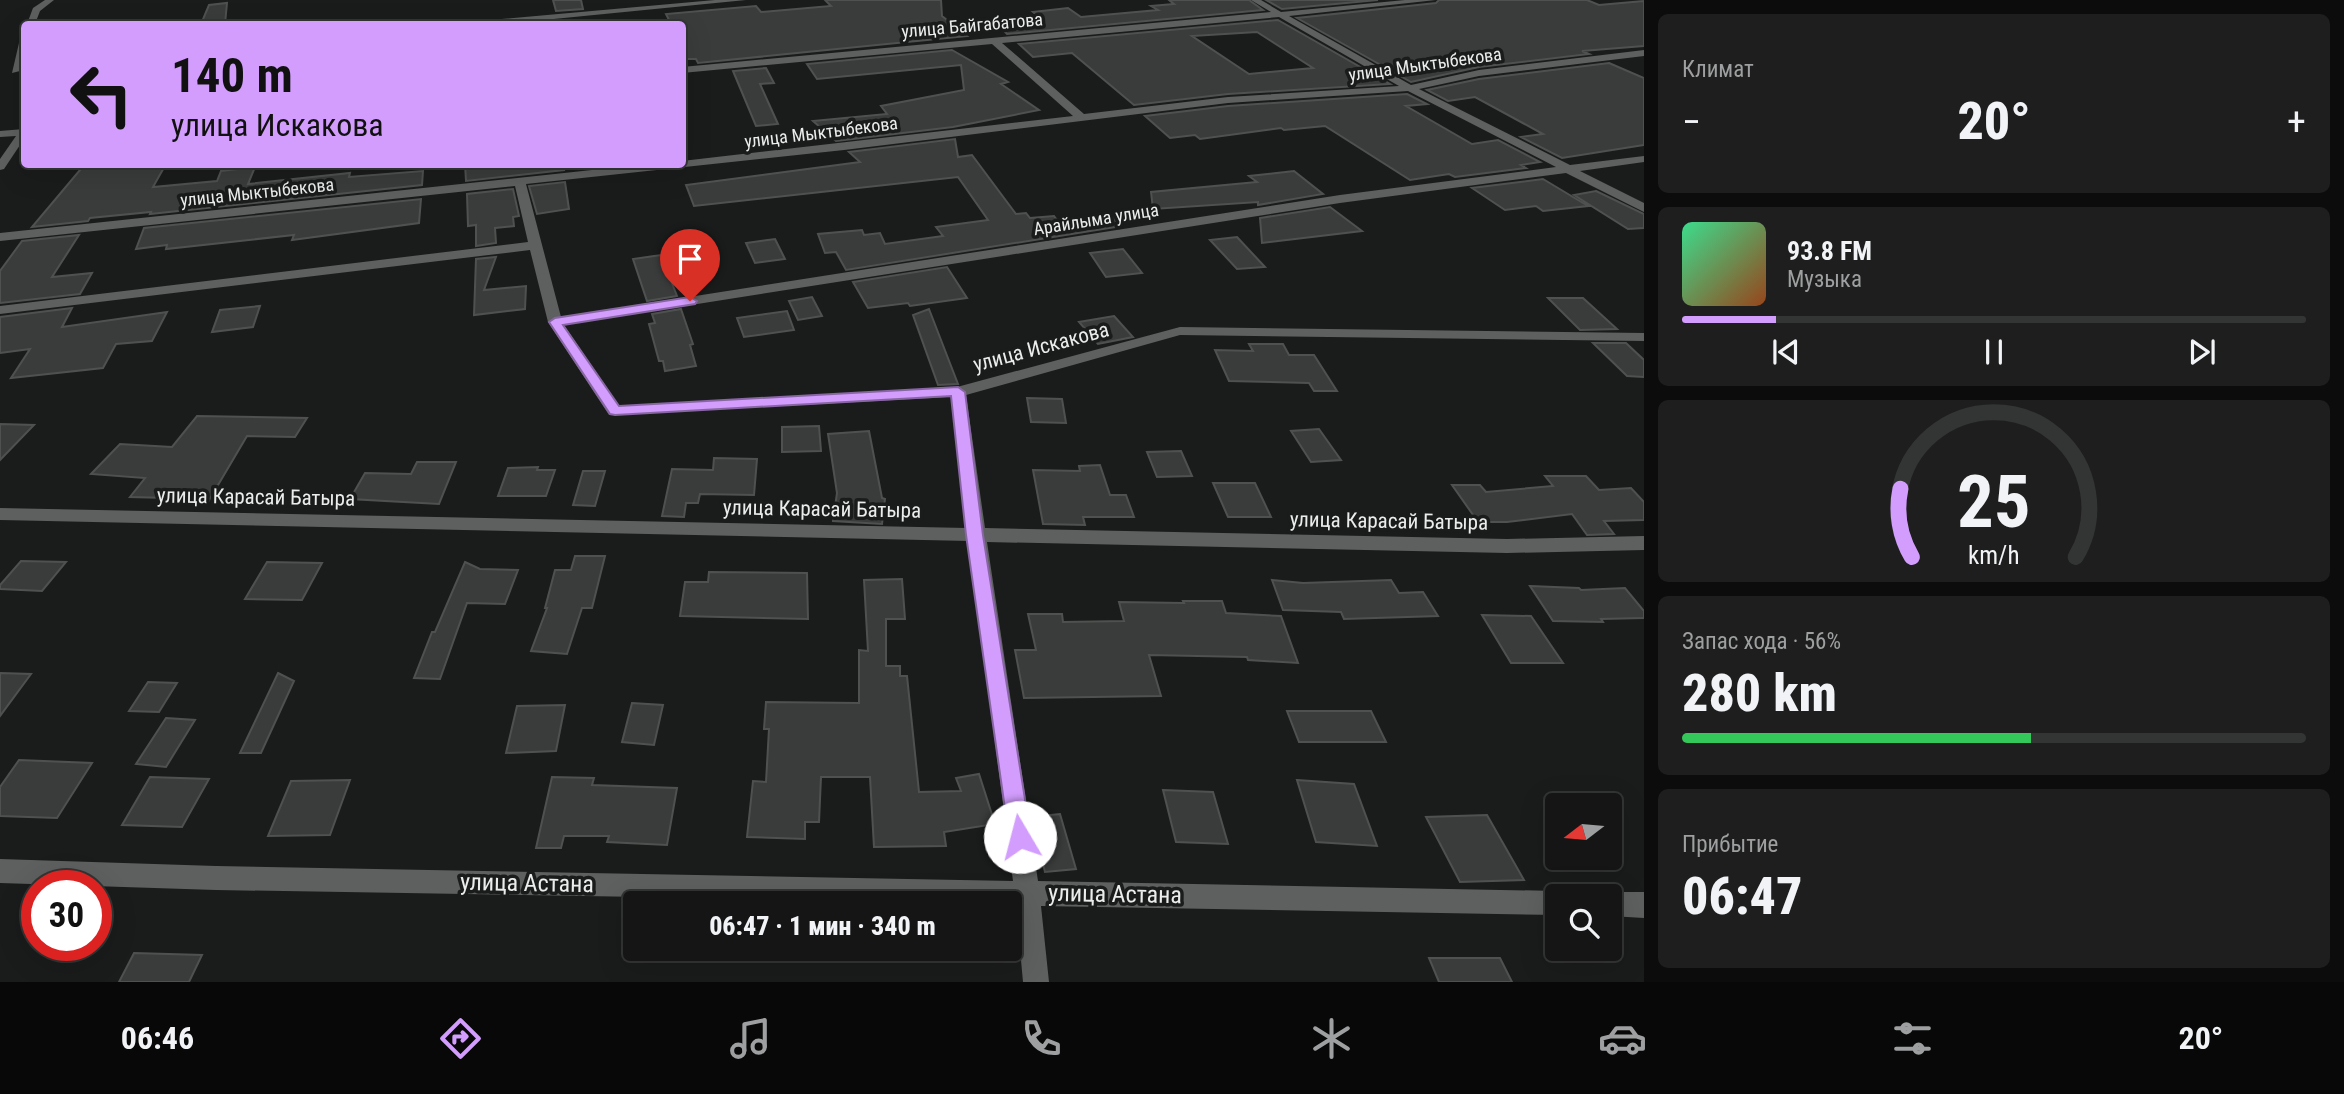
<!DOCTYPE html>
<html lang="ru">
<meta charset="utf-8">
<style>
body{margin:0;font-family:"Roboto Condensed",sans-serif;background:#1d1e1d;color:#f1f3f6;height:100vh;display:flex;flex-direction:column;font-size:26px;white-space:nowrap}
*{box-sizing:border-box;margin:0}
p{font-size:23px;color:#9d9fa0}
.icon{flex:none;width:38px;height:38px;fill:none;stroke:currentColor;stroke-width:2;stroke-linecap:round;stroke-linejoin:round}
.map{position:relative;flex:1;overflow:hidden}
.drawer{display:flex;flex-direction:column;gap:14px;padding:14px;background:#0b0c0b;width:700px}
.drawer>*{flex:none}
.top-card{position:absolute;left:21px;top:21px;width:665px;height:147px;border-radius:7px;box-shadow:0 7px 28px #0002,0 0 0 2px #333434;background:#d29dfd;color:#111;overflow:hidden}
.needle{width:46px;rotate:254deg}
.controls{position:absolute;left:1545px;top:793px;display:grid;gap:14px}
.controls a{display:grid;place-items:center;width:77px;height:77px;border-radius:7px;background:#141514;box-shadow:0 7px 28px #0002,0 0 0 2px #333434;font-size:35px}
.speed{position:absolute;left:21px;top:870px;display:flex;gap:14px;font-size:35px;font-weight:700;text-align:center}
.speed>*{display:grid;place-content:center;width:91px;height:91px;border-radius:50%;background:#141514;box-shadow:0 7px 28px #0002,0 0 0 2px #333434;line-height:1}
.speed .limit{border:10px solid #d22;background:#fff;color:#111}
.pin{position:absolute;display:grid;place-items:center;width:60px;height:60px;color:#fff;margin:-72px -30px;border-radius:50% 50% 50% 0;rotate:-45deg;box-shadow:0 0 7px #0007}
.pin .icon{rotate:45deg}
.me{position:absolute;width:77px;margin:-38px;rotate:352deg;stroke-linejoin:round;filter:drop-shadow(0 0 5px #0008)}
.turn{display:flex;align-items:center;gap:24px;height:147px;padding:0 35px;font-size:32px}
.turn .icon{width:91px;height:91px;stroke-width:2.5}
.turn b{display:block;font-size:49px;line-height:60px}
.big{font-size:52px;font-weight:800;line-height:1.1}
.drawer .widget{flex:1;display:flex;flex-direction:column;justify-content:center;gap:10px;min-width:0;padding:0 24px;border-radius:10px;background:#1d1e1d}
.drawer .dial{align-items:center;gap:0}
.dial svg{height:182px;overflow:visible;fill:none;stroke:#333434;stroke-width:7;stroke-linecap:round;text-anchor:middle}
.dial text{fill:#f1f3f6;stroke:none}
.song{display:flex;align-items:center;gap:21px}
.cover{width:84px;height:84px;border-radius:10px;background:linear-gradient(135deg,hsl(150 70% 55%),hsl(20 70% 35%))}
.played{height:7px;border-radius:4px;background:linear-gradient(90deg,#d29dfd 15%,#333434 15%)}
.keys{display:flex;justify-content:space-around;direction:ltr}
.heat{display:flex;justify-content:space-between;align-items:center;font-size:38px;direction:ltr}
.charge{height:10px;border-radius:5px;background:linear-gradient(90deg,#34c759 56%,#333434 0)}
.trip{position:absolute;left:623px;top:891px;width:399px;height:70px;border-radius:7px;background:#141514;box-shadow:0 7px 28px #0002,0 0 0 2px #333434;font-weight:800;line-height:70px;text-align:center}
.tabs{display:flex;height:112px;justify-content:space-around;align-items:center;background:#080808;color:#9d9fa0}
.tabs .icon{width:49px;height:49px}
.tabs .active{color:#d29dfd}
.tabs b{font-size:32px;color:#f1f3f6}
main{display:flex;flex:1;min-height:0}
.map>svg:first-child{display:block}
.building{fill:#3a3c3b;stroke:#4f5150;stroke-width:2;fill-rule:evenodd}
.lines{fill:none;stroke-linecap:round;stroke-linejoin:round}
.minor{fill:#5e5f5f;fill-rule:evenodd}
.route{fill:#d29dfd;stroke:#8866a4;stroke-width:2}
.labels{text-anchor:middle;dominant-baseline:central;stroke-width:7;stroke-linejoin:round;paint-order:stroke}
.far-street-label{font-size:18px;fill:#ebedec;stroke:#1a1c1b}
.street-label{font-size:21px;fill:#ebedec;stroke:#1a1c1b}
.near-street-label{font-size:24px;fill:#ebedec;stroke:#1a1c1b}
</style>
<main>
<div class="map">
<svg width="1644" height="982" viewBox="0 0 1644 982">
<rect width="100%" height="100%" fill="#1a1c1b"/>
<path class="building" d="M553,0H581L583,9L556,11Z
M825,0H941L942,16L967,36L698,63L696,59H687L682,50V24H671L666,14L756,6L761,12L831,6Z
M1169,0H1249L1263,10L1007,34L997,24L1042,19L1033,12L1068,8L1081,17L1158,10L1151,6L1174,4Z
M1266,0H1378L1282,9Z
M1439,0H1587L1599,5L1644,1V46L1582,51L1589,54L1479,67L1411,82L1297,18L1436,3Z
M227,3L225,24H201L209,5Z
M1278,20L1390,84L1228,94L1134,105L1072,53L1033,57L1019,44ZM1257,32L1313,68L1249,74L1192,36Z
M952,50L1008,82L1001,84L1039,110L953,127L836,141L813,121L887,114L881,106L964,90L961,65L817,79L807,64Z
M1609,63L1644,78V145L1562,158L1521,137L1543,134L1475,97L1448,101L1427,90L1479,79Z
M766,68L774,83L760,84L778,124L756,126L733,71Z
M1407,94L1427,104L1406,106L1472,144L1498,140L1540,162L1521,165L1526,168L1455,177L1449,174L1410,180L1325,126L1284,130L1281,128L1200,139L1195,135L1170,138L1145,116L1228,106Z
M955,139L958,157L972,155L1016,214L1026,213L1030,218L1054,216L1057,220L1115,214L1116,227L846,270L836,252L825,253L818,234L862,230L864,235L880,233L885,244L943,236L936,227L988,220L958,177L694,206L686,185L860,162L849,152Z
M85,164H166L153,187L217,181L221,171L255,167L248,184L350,173L349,177L423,171L422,185L150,214L151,212L90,218L88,221L32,227Z
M465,164H563L564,170L466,181Z
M1294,171L1323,194L1258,205V202L1153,209L1151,192L1257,182L1249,176Z
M1543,179L1588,206L1543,211L1536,206L1505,210L1472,188Z
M565,182L569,209L537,214L529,186Z
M513,189L519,216L513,217L514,226L495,228L496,243L476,246V225L468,226L467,194Z
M1596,191L1644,214V228L1628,229L1574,195Z
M421,199L419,223L292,240L294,235L166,249L167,245L136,249L144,228Z
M1330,207L1362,231L1262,243L1260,218Z
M79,235L52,277L92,273L80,294L0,303V271L22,241Z
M1237,237L1265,267L1237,269L1210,240Z
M775,239L785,259L755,263L746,243Z
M1123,249L1142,273L1106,277L1090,253Z
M661,255L677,296L647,301L633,259Z
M496,257L484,290L526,286L525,309L474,315L476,259Z
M947,267L967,298L910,306L908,303L868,308L853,282Z
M812,297L822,316L798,320L789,301Z
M1548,298H1583L1617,329L1580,330Z
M260,306L253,327L212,332L220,310Z
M72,308L62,327L167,312L152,341L116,344L103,368L11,378L30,349L0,353V317Z
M681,309L693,344L690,345L696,366L665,371L663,361H659L649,324L655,323L652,314Z
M929,309L958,384L938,385L913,315Z
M787,311L794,330L744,337L737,318Z
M1114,316L1133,337L1098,344L1079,322Z
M1593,343H1626L1644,360V377L1627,376Z
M1249,344H1283L1289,355H1314L1337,391H1314L1309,383L1229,381L1215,350L1253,351Z
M1027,398L1062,399L1066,423L1031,422Z
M197,416L307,418L295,437L247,436L208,502L165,503L169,498L130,497L145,478L91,474L120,444L172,447Z
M0,424L34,425L0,460Z
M819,426L821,451L782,452V427Z
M1319,429L1341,460L1311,462L1291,431Z
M869,431L882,498L885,499L882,524L833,521L837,493L828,434Z
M1181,451L1192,476L1157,477L1147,452Z
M714,458L757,459L754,495L700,494L698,503H686L684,517L662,516L672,469L713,470Z
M417,462H456L439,504L350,499L365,473L411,474Z
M1100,465L1110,495H1126L1134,517H1083L1085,525L1043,524L1033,470L1080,471L1079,466Z
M538,467L537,470H555L546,496H498L508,468Z
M583,471H605L595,506L573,505Z
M1545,476H1586L1599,490L1631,488L1644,502V520L1604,521L1614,534L1587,535L1572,514L1507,522H1478L1452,485H1480L1486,492L1553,486Z
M1213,483H1255L1271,517H1228Z
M575,556H605L592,608H582L567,654L531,651L547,608H545L555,570H571Z
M21,561L66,562L42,591L0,589V585Z
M267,562L322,563L302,600L245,599Z
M465,562L480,569L518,570L505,604L467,603L440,679L414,678L432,632H435Z
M709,572L807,573L808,619L680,616L685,582H708Z
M902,579L905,619H886V666H900V676H907L919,792L961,791L956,778L979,774L995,824L944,832L946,846L874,847L870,777H821L819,822H805V839L747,837L753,781L766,782L769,729H764L766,702L859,703V650L868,651L864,580Z
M1272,580L1303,583L1391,580L1399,593L1423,592L1438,616L1344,619L1341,612L1283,610Z
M1530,586L1579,588L1581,590L1625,588L1644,611V618L1601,619L1603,622L1553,621Z
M1183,601H1222L1226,613L1281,616L1298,663L1248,660L1247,657L1149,655L1161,696L1024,698L1015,650H1036L1028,614H1062L1063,622L1124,621L1119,602L1184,603Z
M1482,615L1531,616L1563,663H1511Z
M0,673L31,674L0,716Z
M278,673L294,681L261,753H240Z
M148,682L177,683L159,712L129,711Z
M632,703L663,705L654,745L622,742Z
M565,705L556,751L506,753L517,706Z
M1287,711H1371L1386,742H1299Z
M166,718L195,720L166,767L136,764Z
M19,760L92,763L57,818L0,816V787Z
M150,777L209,779L182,827L122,825Z
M552,777L594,778L592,785L677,788L667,845L607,842L609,836H564L561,848H536Z
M350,780L330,835L268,836L291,781Z
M1297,780L1354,784L1377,846L1316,842Z
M1163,790L1213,792L1228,844L1176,842Z
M1060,814L1076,869L1045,872L1031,817Z
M1487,815L1524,880L1460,882L1426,817Z
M134,953L202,955L189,982H119Z
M1429,958H1500L1512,982H1439Z"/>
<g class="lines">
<path class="minor" d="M45,0H54L40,11L35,24H27L33,8Z
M715,0H746L502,24H475L479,21Z
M1251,0H1261L1281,12L1405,0H1436L1289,16L1411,85L1479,70L1644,50V56L1479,76L1419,89L1570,165L1644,156V162L1580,171L1644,203V212L1566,173L1340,203L564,325L619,406L957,387L1180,327L1644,333V341L1180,335L966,395L985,528L1507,539L1644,536V550L1507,553L987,542L1038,881L1558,891L1568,896H1558V915L1041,906L1049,982H1023L1016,905L1010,903L216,890L0,883V859L216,866L1013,881L969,541L0,520V508L967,528L951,397L609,415L548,322L530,250L0,314V306L528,242L515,186L0,241V233L648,164H682V161L1073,116L992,44L682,73V67L1271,12ZM1279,17L1399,86L1228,97L1084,114L1002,43ZM1408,91L1556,167L1340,195L561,317L526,184L844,150L1228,103Z
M24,40V56L20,71L12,73L19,43Z
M24,129V139L4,169L0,170V159L16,136L0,137V131Z
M1610,892H1644V918L1610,916V896H1601Z"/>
</g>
<path class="route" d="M690,297L697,301L695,304L563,325L619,406L958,387L965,392L983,535L1031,837L1028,844L1020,847L1013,844L1009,837L966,535L951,396L615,415L610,414L549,322L555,318Z"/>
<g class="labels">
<g class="far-street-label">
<text transform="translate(972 25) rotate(-5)">улица Байгабатова</text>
<text transform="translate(1425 64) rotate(-8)">улица Мыктыбекова</text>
<text transform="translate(821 132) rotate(-7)">улица Мыктыбекова</text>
<text transform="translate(257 192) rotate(-6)">улица Мыктыбекова</text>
<text transform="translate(1096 219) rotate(-9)">Арайлыма улица</text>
</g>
<g class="street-label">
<text transform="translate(1041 347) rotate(-15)">улица Искакова</text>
<text transform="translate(256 497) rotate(1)">улица Карасай Батыра</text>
<text transform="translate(822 509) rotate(1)">улица Карасай Батыра</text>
<text transform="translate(1389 521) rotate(1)">улица Карасай Батыра</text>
</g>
<g class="near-street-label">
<text transform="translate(527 883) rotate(1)">улица Астана</text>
<text transform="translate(1115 894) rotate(1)">улица Астана</text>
</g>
</g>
</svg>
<div class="controls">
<a><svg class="needle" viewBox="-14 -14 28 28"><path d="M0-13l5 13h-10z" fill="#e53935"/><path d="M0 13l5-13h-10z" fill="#9d9fa0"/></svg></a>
<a><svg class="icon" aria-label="search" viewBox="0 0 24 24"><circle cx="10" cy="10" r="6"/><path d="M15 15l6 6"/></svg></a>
</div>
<div class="speed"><div class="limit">30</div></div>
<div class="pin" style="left:690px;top:301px;background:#d93025"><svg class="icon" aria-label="arrive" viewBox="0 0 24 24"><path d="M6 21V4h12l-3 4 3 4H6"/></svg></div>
<svg class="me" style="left:1020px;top:837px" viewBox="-20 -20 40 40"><circle r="19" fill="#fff"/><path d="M0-13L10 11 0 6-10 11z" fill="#d29dfd"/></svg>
<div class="trip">06:47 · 1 мин · 340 m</div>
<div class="top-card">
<div class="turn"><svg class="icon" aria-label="left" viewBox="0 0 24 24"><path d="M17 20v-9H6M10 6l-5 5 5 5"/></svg><div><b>140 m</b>улица Искакова</div></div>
</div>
</div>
<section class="drawer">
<div class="widget"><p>Климат</p>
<div class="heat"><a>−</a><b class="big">20°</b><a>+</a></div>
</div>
<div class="widget">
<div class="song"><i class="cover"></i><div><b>93.8 FM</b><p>Музыка</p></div></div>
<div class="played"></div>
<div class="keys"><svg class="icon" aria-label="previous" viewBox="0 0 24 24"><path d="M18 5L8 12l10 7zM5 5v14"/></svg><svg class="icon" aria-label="pause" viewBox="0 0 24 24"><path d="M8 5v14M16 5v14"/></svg><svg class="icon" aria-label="next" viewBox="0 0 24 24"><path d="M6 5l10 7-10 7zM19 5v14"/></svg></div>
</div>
<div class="widget dial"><svg viewBox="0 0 100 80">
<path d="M14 69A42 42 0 1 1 86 69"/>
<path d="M14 69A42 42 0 0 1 9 39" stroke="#d29dfd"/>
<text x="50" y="56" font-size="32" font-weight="700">25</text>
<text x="50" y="72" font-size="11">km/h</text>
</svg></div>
<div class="widget"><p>Запас хода · 56%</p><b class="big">280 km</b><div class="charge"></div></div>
<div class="widget"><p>Прибытие</p><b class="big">06:47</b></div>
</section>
</main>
<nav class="tabs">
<b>06:46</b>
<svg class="icon active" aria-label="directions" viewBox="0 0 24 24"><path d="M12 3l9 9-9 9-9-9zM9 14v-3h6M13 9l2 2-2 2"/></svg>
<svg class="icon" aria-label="music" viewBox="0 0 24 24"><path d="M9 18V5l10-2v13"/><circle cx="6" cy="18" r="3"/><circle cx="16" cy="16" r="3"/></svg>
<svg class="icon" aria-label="phone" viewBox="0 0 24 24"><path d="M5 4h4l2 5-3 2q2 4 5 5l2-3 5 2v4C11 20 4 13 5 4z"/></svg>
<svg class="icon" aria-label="climate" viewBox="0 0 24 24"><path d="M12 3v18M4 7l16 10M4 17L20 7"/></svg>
<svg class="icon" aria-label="car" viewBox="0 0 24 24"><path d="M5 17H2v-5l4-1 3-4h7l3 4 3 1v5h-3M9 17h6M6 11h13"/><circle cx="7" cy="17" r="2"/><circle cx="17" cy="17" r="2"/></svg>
<svg class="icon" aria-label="filters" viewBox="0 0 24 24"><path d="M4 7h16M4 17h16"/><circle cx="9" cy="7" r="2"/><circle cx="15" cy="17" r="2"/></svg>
<b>20°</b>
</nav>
